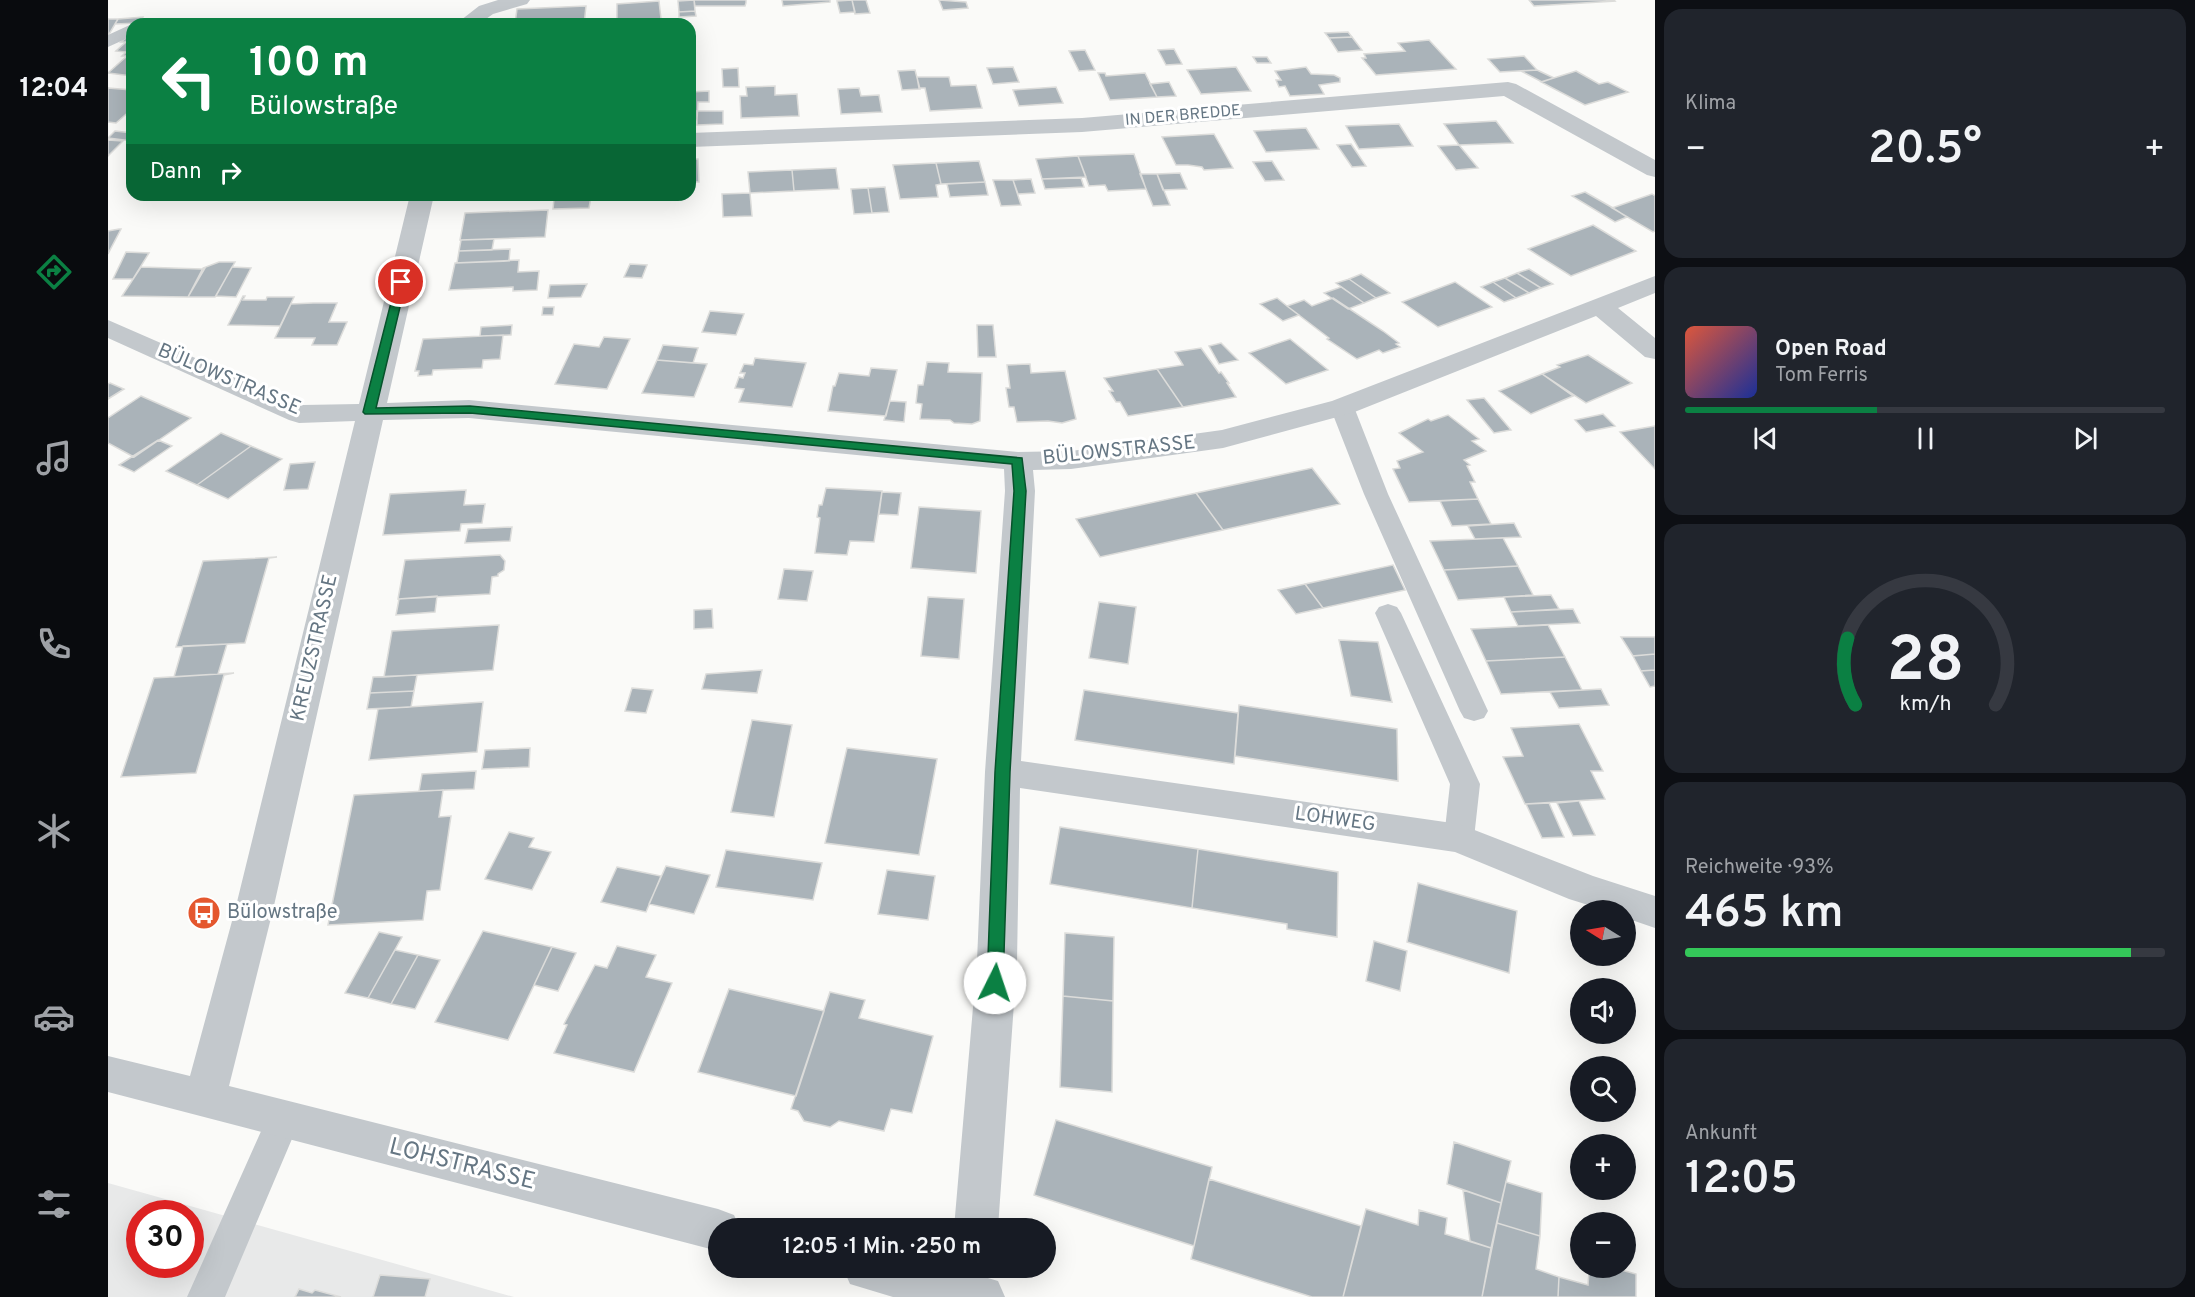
<!DOCTYPE html>
<html lang="de">
<meta charset="utf-8">
<style>
body{margin:0;font-family:Overpass,sans-serif;background:#20242c;color:#f1f3f6;height:100vh;display:flex;flex-direction:column;font-size:22px;white-space:nowrap}
*{box-sizing:border-box;margin:0}
p{font-size:20px;color:#9ea1a6}
.icon{flex:none;width:33px;height:33px;fill:none;stroke:currentColor;stroke-width:2;stroke-linecap:round;stroke-linejoin:round}
.map{position:relative;flex:1;overflow:hidden}
.sheet{display:flex;flex-direction:column;gap:9px;padding:9px;background:#0d0f14;width:540px}
.sheet>*{flex:none}
.hud{position:absolute;left:18px;top:18px;width:570px;height:183px;border-radius:18px;box-shadow:0 6px 24px #0002;background:#0b8043;color:#fff;overflow:hidden}
.needle{width:39px;rotate:281deg}
.tools{position:absolute;left:1462px;top:900px;display:grid;gap:12px}
.tools a{display:grid;place-items:center;width:66px;height:66px;border-radius:50%;background:#171b24;box-shadow:0 6px 24px #0002;font-size:30px}
.speed{position:absolute;left:18px;top:1200px;display:flex;gap:12px;font-size:30px;font-weight:700;text-align:center}
.speed>*{display:grid;place-content:center;width:78px;height:78px;border-radius:50%;background:#171b24;box-shadow:0 6px 24px #0002;line-height:1}
.speed .limit{border:9px solid #d22;background:#fff;color:#111}
.pin{position:absolute;display:grid;place-items:center;width:51px;height:51px;color:#fff;margin:-26px;border:3px solid #fff;border-radius:50%;box-shadow:0 2px 6px #0007}
.me{position:absolute;width:66px;margin:-33px;rotate:4deg;stroke-linejoin:round;filter:drop-shadow(0 0 4px #0008)}
.turn{display:flex;align-items:center;gap:21px;height:126px;padding:0 24px;font-size:27px}
.turn .icon{width:78px;height:78px;stroke-width:2.5}
.turn b{display:block;font-size:42px;line-height:51px}
.then{display:flex;align-items:center;height:57px;padding:0 24px;background:#0003;gap:12px;font-size:22px}
.big{font-size:45px;font-weight:600;line-height:1.1}
.sheet .card{flex:1;display:flex;flex-direction:column;justify-content:center;gap:9px;min-width:0;padding:0 21px;border-radius:18px;background:#20242c}
.sheet .dial{align-items:center;gap:0}
.dial svg{height:156px;overflow:visible;fill:none;stroke:#363941;stroke-width:7;stroke-linecap:round;text-anchor:middle}
.dial text{fill:#f1f3f6;stroke:none}
.song{display:flex;align-items:center;gap:18px}
.cover{width:72px;height:72px;border-radius:9px;background:linear-gradient(135deg,hsl(10 70% 55%),hsl(230 70% 35%))}
.played{height:6px;border-radius:3px;background:linear-gradient(90deg,#0b8043 40%,#363941 40%)}
.keys{display:flex;justify-content:space-around;direction:ltr}
.heat{display:flex;justify-content:space-between;align-items:center;font-size:33px;direction:ltr}
.charge{height:9px;border-radius:4px;background:linear-gradient(90deg,#34c759 93%,#363941 0)}
.trip{position:absolute;left:600px;top:1218px;width:348px;height:60px;border-radius:30px;background:#171b24;box-shadow:0 6px 24px #0002;font-weight:600;line-height:60px;text-align:center}
main{display:flex;flex:1;min-height:0}
.menu{display:flex;flex-direction:column;width:108px;justify-content:space-around;align-items:center;background:#090b0e;color:#9ea1a6}
.menu .icon{width:42px;height:42px}
.menu .on{color:#0b8043}
.menu b{font-size:27px;color:#f1f3f6}
.map>svg:first-child{display:block}
.built{fill:#e8e9e9;fill-rule:evenodd}
.building{fill:#aab3b9;stroke:#dcdcda;stroke-width:1.5}
.lines{fill:none;stroke-linecap:round;stroke-linejoin:round}
.service{fill:#c3c8cc;fill-rule:evenodd}
.minor{fill:#c3c8cc;fill-rule:evenodd}
.route{fill:#0b8043;stroke:#07532c;stroke-width:1.5}
.labels{text-anchor:middle;dominant-baseline:central;stroke-width:6;stroke-linejoin:round;paint-order:stroke}
.far-street-label{font-size:16px;fill:#657683;stroke:#fff}
.street-label{font-size:20px;fill:#657683;stroke:#fff}
.poi-label{font-size:20px;fill:#657683;stroke:#fff;text-anchor:start}
.near-street-label{font-size:24px;fill:#657683;stroke:#fff}
</style>
<main>
<nav class="menu">
<b>12:04</b>
<svg class="icon on" aria-label="directions" viewBox="0 0 24 24"><path d="M12 3l9 9-9 9-9-9zM9 14v-3h6M13 9l2 2-2 2"/></svg>
<svg class="icon" aria-label="music" viewBox="0 0 24 24"><path d="M9 18V5l10-2v13"/><circle cx="6" cy="18" r="3"/><circle cx="16" cy="16" r="3"/></svg>
<svg class="icon" aria-label="phone" viewBox="0 0 24 24"><path d="M5 4h4l2 5-3 2q2 4 5 5l2-3 5 2v4C11 20 4 13 5 4z"/></svg>
<svg class="icon" aria-label="climate" viewBox="0 0 24 24"><path d="M12 3v18M4 7l16 10M4 17L20 7"/></svg>
<svg class="icon" aria-label="car" viewBox="0 0 24 24"><path d="M5 17H2v-5l4-1 3-4h7l3 4 3 1v5h-3M9 17h6M6 11h13"/><circle cx="7" cy="17" r="2"/><circle cx="17" cy="17" r="2"/></svg>
<svg class="icon" aria-label="filters" viewBox="0 0 24 24"><path d="M4 7h16M4 17h16"/><circle cx="9" cy="7" r="2"/><circle cx="15" cy="17" r="2"/></svg>
</nav>
<div class="map">
<svg width="1547" height="1297" viewBox="0 0 1547 1297">
<rect width="100%" height="100%" fill="#fafaf8"/>
<path class="built" d="M0,1183L406,1297H0ZM32,1214H82V1264H32Z"/>
<path class="building" d="M586,0H638V3L637,6H587Z
M586,0L587,11L571,12L570,1Z
M674,0H722V2L675,6Z
M744,0L747,12L732,13L729,1Z
M744,0H758L762,13L747,14Z
M831,0L858,2L860,8L835,10Z
M1421,0H1506L1507,1L1426,6Z
M551,1L553,19H550V22L509,24V4Z
M478,6L476,24H407L409,9Z
M587,11L588,16L571,17V12Z
M35,17L32,23L7,24L10,19Z
M0,19H10L0,36Z
M1240,32L1244,37L1221,38L1217,33Z
M24,33V76L0,73L19,56H14L18,52L8,51L18,42H13Z
M1244,37L1254,50L1230,52L1221,38Z
M1321,40L1348,69L1268,75L1254,58H1258L1256,54L1297,51L1290,43Z
M1066,49L1074,64L1058,65L1050,50Z
M977,50L987,70L971,71L961,51Z
M1416,56L1429,70L1392,72L1380,59Z
M1145,57H1159L1163,63H1149Z
M905,67L911,82L885,84L879,68Z
M1128,67L1143,91L1093,94L1079,70Z
M1198,67L1203,74L1226,75L1232,78V82L1211,85L1216,94L1182,96L1177,86L1171,87L1168,80H1173L1167,71Z
M630,68L631,87H615L614,69Z
M807,70L812,89L794,90L790,71Z
M1429,70L1446,78L1434,82L1413,71Z
M1468,71L1491,84L1500,82L1520,92L1477,105L1433,82Z
M990,73H997L998,76L1037,73L1049,97L1002,100Z
M809,77H841L843,86L868,85L874,108L822,111L817,88H811Z
M1061,82L1068,96L1049,97L1042,84Z
M667,86V95L689,94L691,116L633,118L632,96H639L638,87Z
M948,87L955,103L911,106L905,90Z
M0,88L24,90V109L8,123L0,122Z
M751,88L753,96L771,95L774,112L733,114L730,89Z
M601,91V102H590L589,120L582,121V92Z
M589,111H615V124L589,125Z
M1388,121L1405,143L1351,145L1336,124Z
M1291,124L1305,146L1251,149L1238,126Z
M1198,128L1211,149L1158,152L1146,131Z
M7,131L24,133V141L0,138Z
M1106,134L1125,168L1096,170L1094,167L1080,165H1068L1054,137Z
M0,140L15,141L0,156Z
M1243,144L1258,166L1244,167L1229,145Z
M1351,145L1370,168L1348,170L1330,146Z
M1026,154L1038,189L1000,191L997,185L981,186L970,156Z
M970,156L978,177L934,179L928,159Z
M582,159H590L591,182H582Z
M871,161L877,182L833,184L828,163Z
M1164,161L1176,180L1157,181L1145,162Z
M828,163L833,184L828,185L830,197L792,199L785,165Z
M728,168L731,189L686,191L684,170Z
M684,170L686,191L642,193L640,172Z
M1072,173L1079,189L1055,190L1049,174Z
M1032,174H1049L1062,205L1045,206Z
M973,178L976,187L937,189L934,179Z
M923,179L927,193L910,194L905,180Z
M885,180H905L913,205L893,206Z
M877,182L880,195L842,197L839,184Z
M777,187L781,212L764,213L760,188Z
M760,188L764,213L746,214L743,189Z
M1477,192L1505,208L1519,217L1507,222L1464,196Z
M642,193L644,216L615,217L614,194Z
M1544,194L1547,196V231L1545,232L1504,208Z
M407,195H434V199L406,200Z
M434,195H457L456,198L434,199Z
M522,195H540V200H521Z
M483,197L481,208L445,209L446,199Z
M440,210L437,237L352,240L357,213Z
M1485,225L1528,251L1463,276L1420,249Z
M11,229H13L0,254V231Z
M386,239L384,250L351,251L353,240Z
M402,249L401,261L349,263L351,251Z
M18,252L41,253L25,279H5Z
M411,260L410,272L431,271L429,290L405,291V287L341,290L347,263Z
M111,262H127L107,297H80L95,268Z
M522,264L539,265L534,278L516,277Z
M33,267L94,269L97,268L80,297L14,296Z
M124,267L143,268L128,297L108,296Z
M1421,269L1445,284L1433,288L1409,273Z
M1409,273L1433,288L1421,293L1397,278Z
M1253,274L1282,293L1268,298L1241,279Z
M1397,278L1421,293L1408,298L1385,282Z
M1241,279L1268,298L1256,303L1228,283Z
M1347,282L1384,307L1330,327L1294,302Z
M1385,282L1408,298L1396,302L1373,287Z
M479,284L473,297L440,298L442,285Z
M1233,287L1256,303L1240,309L1216,293Z
M135,296H137L135,300H158L159,297H186L172,326L120,325Z
M1169,298L1179,306L1191,315L1175,321L1152,304Z
M1225,298L1275,331L1291,343L1288,344L1292,347L1275,353L1271,350L1249,359L1219,339L1221,338L1179,306L1196,300L1204,306Z
M205,303H229L221,322H239L229,345H204L207,338H167L183,304Z
M435,307H446L445,315H434Z
M602,311L636,314L628,335L594,332Z
M404,325L403,335L372,336L373,327Z
M869,325H885L888,357H870Z
M395,335L392,359L375,360L374,368L325,370L324,375L310,376L311,371H307L315,339Z
M496,337L522,339L499,389L447,384L466,344L491,347Z
M1182,339L1220,370L1178,384L1141,353Z
M1113,343L1130,360L1111,364L1101,346Z
M555,345L590,348L585,363L549,360Z
M1093,348L1111,373L1113,372L1121,383H1119L1128,397L1075,407L1049,369L1075,365L1067,352Z
M1480,355L1524,383L1478,403L1434,374L1452,367L1449,365Z
M647,358L698,363L684,407L631,402L636,389L627,388L631,377L635,378L637,373H632L636,364L645,365Z
M549,360L599,364L586,397L534,393Z
M819,362L841,363L840,372L874,373L872,421L864,424L846,423L842,420L812,419L814,404L808,403L810,385H815Z
M922,364L923,373L957,371L968,419L954,423L940,421L909,422L906,407H901L898,388H902L899,365Z
M763,368L789,370L778,416L720,411L725,386H727L731,373L761,376Z
M1049,369L1075,407L1020,416L1012,402H1008L1001,391H1005L996,378Z
M1434,374L1465,396L1423,414L1391,391Z
M2,383L16,389L0,399V384Z
M33,396L83,418L26,457L0,443V418Z
M1376,398L1403,430L1386,433L1359,400Z
M782,401L798,402L796,422L776,420Z
M1495,414L1507,426L1478,432L1467,420Z
M1340,415L1371,439L1364,441L1378,451L1356,460L1362,465L1359,466L1367,482H1362L1370,499L1301,502L1285,469L1292,468L1289,461L1315,452L1291,433L1320,419L1323,421Z
M1547,426V469L1512,432Z
M113,433L143,446L89,485L58,471Z
M50,440L64,446L26,472L11,465Z
M143,446L174,459L120,499L89,485Z
M207,462L200,489L176,490L182,464Z
M1204,468L1232,504L1115,530L1088,493Z
M718,488L774,491L766,542L742,541L739,555L707,553L712,518L709,517L711,505H714Z
M358,490L356,505L377,504L374,523L353,524L352,531L275,535L282,494Z
M774,492L793,493L790,515L771,514Z
M1088,493L1115,530L992,557L968,519Z
M1370,499L1383,524L1344,526L1332,501Z
M811,507L873,511L868,573L803,568Z
M1406,523L1413,537L1367,539L1360,526Z
M404,527L402,541L357,543L360,529Z
M1395,538L1410,566L1336,570L1322,541Z
M392,555L397,561L396,570L390,574V576L384,577L382,594L290,599L297,560Z
M169,557L161,558L137,643L68,647L95,561Z
M1285,565L1297,590L1215,608L1197,584Z
M1410,566L1425,595L1350,600L1336,570Z
M676,569L705,571L699,601L670,599Z
M1197,584L1215,608L1188,614L1170,590Z
M1443,595L1451,609L1403,612L1396,597Z
M329,596L327,612L288,615L291,599Z
M820,597L856,599L851,659L813,656Z
M991,602L1028,607L1020,664L981,658Z
M604,609L605,628L586,629V610Z
M1465,609L1472,623L1410,626L1403,612Z
M391,625L385,670L276,677L284,631Z
M1440,625L1457,657L1378,661L1363,629Z
M1513,637H1547V654L1525,656Z
M1231,640L1270,642L1284,702L1243,696Z
M119,644L110,674L66,677L75,646Z
M1547,654V670L1533,671L1525,656Z
M1457,657L1474,690L1393,694L1378,661Z
M654,670L649,693L594,689L598,674Z
M1547,670V686L1542,687L1533,671Z
M126,673L116,675L88,773L13,777L46,678Z
M309,675L306,691L262,693L265,677Z
M524,688L545,690L538,713L517,711Z
M1493,689L1501,705L1451,708L1442,692Z
M976,690L1130,713L1126,764L967,740Z
M306,691L303,707L259,709L262,693Z
M375,702L369,752L261,760L270,709Z
M1131,705L1289,729L1290,781L1127,756Z
M644,720L684,725L666,817L623,812Z
M1471,724L1495,771H1483L1497,799L1417,804L1395,757L1415,756L1403,728Z
M422,748L421,767L374,769L377,750Z
M739,748L829,759L811,855L717,843Z
M368,771L366,789L311,791L314,774Z
M335,790L331,817L343,816L332,890L319,891L315,920L220,925L246,795Z
M1471,801L1487,835L1465,836L1449,803Z
M1441,803L1456,837L1434,838L1418,804Z
M952,827L1090,849L1084,908L942,884Z
M401,832L426,838L421,847L443,852L424,890L377,879Z
M1090,849L1230,872L1229,937L1179,929V924L1084,908Z
M618,850L714,863L705,900L608,887Z
M558,866L602,875L586,914L541,904Z
M509,867L553,876L538,912L493,902Z
M779,870L827,876L820,920L770,914Z
M1310,883L1409,911L1401,973L1299,942Z
M375,931L444,947L400,1040L327,1022Z
M271,932L294,937L260,998L237,993Z
M957,933L1006,937L1005,1001L955,996Z
M1266,941L1299,951L1292,991L1258,981Z
M509,946L548,955L538,977L564,983L526,1072L446,1053L459,1025L456,1024L487,965L499,968Z
M444,947L468,953L450,991L426,985Z
M287,950L310,955L283,1004L260,998Z
M310,955L332,960L307,1009L283,1004Z
M621,989L716,1011L688,1096L590,1072Z
M722,992L757,1000L751,1018L825,1036L804,1113L783,1109L776,1131L731,1121L722,1127L696,1121L690,1111L683,1109Z
M955,996L1005,1001L1004,1092L952,1087Z
M948,1120L1104,1167L1086,1246L926,1195Z
M1346,1142L1403,1161L1393,1203L1339,1184Z
M1101,1179L1253,1226L1235,1297H1204L1083,1259Z
M1398,1182L1434,1193L1432,1236L1389,1223Z
M1355,1190L1393,1203L1383,1248L1362,1241Z
M1258,1209L1310,1225L1311,1210L1339,1218L1337,1234L1383,1248L1374,1297H1235Z
M1389,1223L1432,1236L1428,1269L1451,1277L1450,1297H1374Z
M1493,1268H1506L1528,1274V1297H1450L1451,1277L1480,1285L1481,1272L1492,1275Z
M272,1275L322,1279L317,1297H265Z
M191,1289L204,1293L207,1290L233,1297H187Z"/>
<g class="lines">
<path class="service" d="M24,24V36L0,47V35Z
M1234,400L1242,402L1246,407L1280,494L1380,711L1376,718L1366,721L1356,718L1352,711L1256,494L1222,407L1226,402Z
M1280,604L1289,607L1293,613L1372,784L1366,838L1362,846L1351,850L1340,846L1336,838L1342,784L1267,613L1271,607Z
M175,1104L187,1109L192,1120L117,1297H79L163,1109Z"/>
<path class="minor" d="M390,0H422L419,4L385,14L371,24H348L371,6Z
M1400,82L1408,84L1547,160V177L1539,175L1396,96L974,132L582,147V133L974,118Z
M302,195H326L279,403L361,400L910,452L963,451L1114,430L1224,401L1547,276V293L1510,308L1547,338V359L1537,357L1488,316L1244,413L1115,448L963,469L925,470L927,491L913,761L1351,824L1485,876L1547,896V928L1518,918V910H1496L1461,899L1347,852L912,788L909,961L890,1228H846L869,961L877,772L897,491L896,469L361,418L275,420L165,910L121,1086L610,1209L626,1215L632,1228H610V1251L0,1092V1056L82,1076L127,910L247,421L191,423L181,420L0,338V320L195,405L251,404Z
M735,1268H846L890,1281L897,1297H785L742,1284Z"/>
</g>
<path class="route" d="M289,279H296L298,282L268,408L362,406L914,458L918,491L902,772L895,983L893,988L887,990L881,988L879,983L887,772L906,491L904,464L362,413L257,414L255,412Z"/>
<defs>
<g id="bus-disc" transform="scale(1.725)"><circle r="9.5" fill="#e4572e" stroke="#fff"/><path d="M-5-6H5V4H4V6H2V4H-2V6H-4V4H-5ZM-3.5-4V0h7V-4ZM-3.5 1.2v1.5H-2V1.2ZM2 1.2v1.5H3.5V1.2Z" fill="#fff"/></g>
</defs>
<g fill-rule="evenodd">
<use href="#bus-disc" x="96" y="913"/>
</g>
<g class="labels">
<g class="far-street-label">
<text transform="translate(1075 116) rotate(-5)">IN DER BREDDE</text>
</g>
<g class="street-label">
<text transform="translate(121 380) rotate(23)">BÜLOWSTRASSE</text>
<text transform="translate(1011 451) rotate(-6)">BÜLOWSTRASSE</text>
<text transform="translate(207 648) rotate(-77)">KREUZSTRASSE</text>
<text transform="translate(1227 820) rotate(8)">LOHWEG</text>
</g>
<g class="poi-label">
<text x="119" y="913">Bülowstraße</text>
</g>
<g class="near-street-label">
<text transform="translate(354 1165) rotate(14)">LOHSTRASSE</text>
</g>
</g>
</svg>
<div class="tools">
<a><svg class="needle" viewBox="-14 -14 28 28"><path d="M0-13l5 13h-10z" fill="#e53935"/><path d="M0 13l5-13h-10z" fill="#9ea1a6"/></svg></a>
<a><svg class="icon" aria-label="sound" viewBox="0 0 24 24"><path d="M4 9h4l5-4v14l-5-4H4zM17 9q2 3 0 6"/></svg></a>
<a><svg class="icon" aria-label="search" viewBox="0 0 24 24"><circle cx="10" cy="10" r="6"/><path d="M15 15l6 6"/></svg></a>
<a>+</a>
<a>−</a>
</div>
<div class="speed"><div class="limit">30</div></div>
<div class="pin" style="left:293px;top:282px;background:#d93025"><svg class="icon" aria-label="arrive" viewBox="0 0 24 24"><path d="M6 21V4h12l-3 4 3 4H6"/></svg></div>
<svg class="me" style="left:887px;top:983px" viewBox="-20 -20 40 40"><circle r="19" fill="#fff"/><path d="M0-13L10 11 0 6-10 11z" fill="#0b8043"/></svg>
<div class="trip">12:05 · 1 Min. · 250 m</div>
<div class="hud">
<div class="turn"><svg class="icon" aria-label="left" viewBox="0 0 24 24"><path d="M17 20v-9H6M10 6l-5 5 5 5"/></svg><div><b>100 m</b>Bülowstraße</div></div>
<div class="then">Dann<svg class="icon" aria-label="right" viewBox="0 0 24 24"><path d="M7 20v-9h11M14 6l5 5-5 5"/></svg></div>
</div>
</div>
<section class="sheet">
<div class="card"><p>Klima</p>
<div class="heat"><a>−</a><b class="big">20.5°</b><a>+</a></div>
</div>
<div class="card">
<div class="song"><i class="cover"></i><div><b>Open Road</b><p>Tom Ferris</p></div></div>
<div class="played"></div>
<div class="keys"><svg class="icon" aria-label="previous" viewBox="0 0 24 24"><path d="M18 5L8 12l10 7zM5 5v14"/></svg><svg class="icon" aria-label="pause" viewBox="0 0 24 24"><path d="M8 5v14M16 5v14"/></svg><svg class="icon" aria-label="next" viewBox="0 0 24 24"><path d="M6 5l10 7-10 7zM19 5v14"/></svg></div>
</div>
<div class="card dial"><svg viewBox="0 0 100 80">
<path d="M14 69A42 42 0 1 1 86 69"/>
<path d="M14 69A42 42 0 0 1 10 35" stroke="#0b8043"/>
<text x="50" y="56" font-size="32" font-weight="700">28</text>
<text x="50" y="72" font-size="11">km/h</text>
</svg></div>
<div class="card"><p>Reichweite · 93%</p><b class="big">465 km</b><div class="charge"></div></div>
<div class="card"><p>Ankunft</p><b class="big">12:05</b></div>
</section>
</main>
